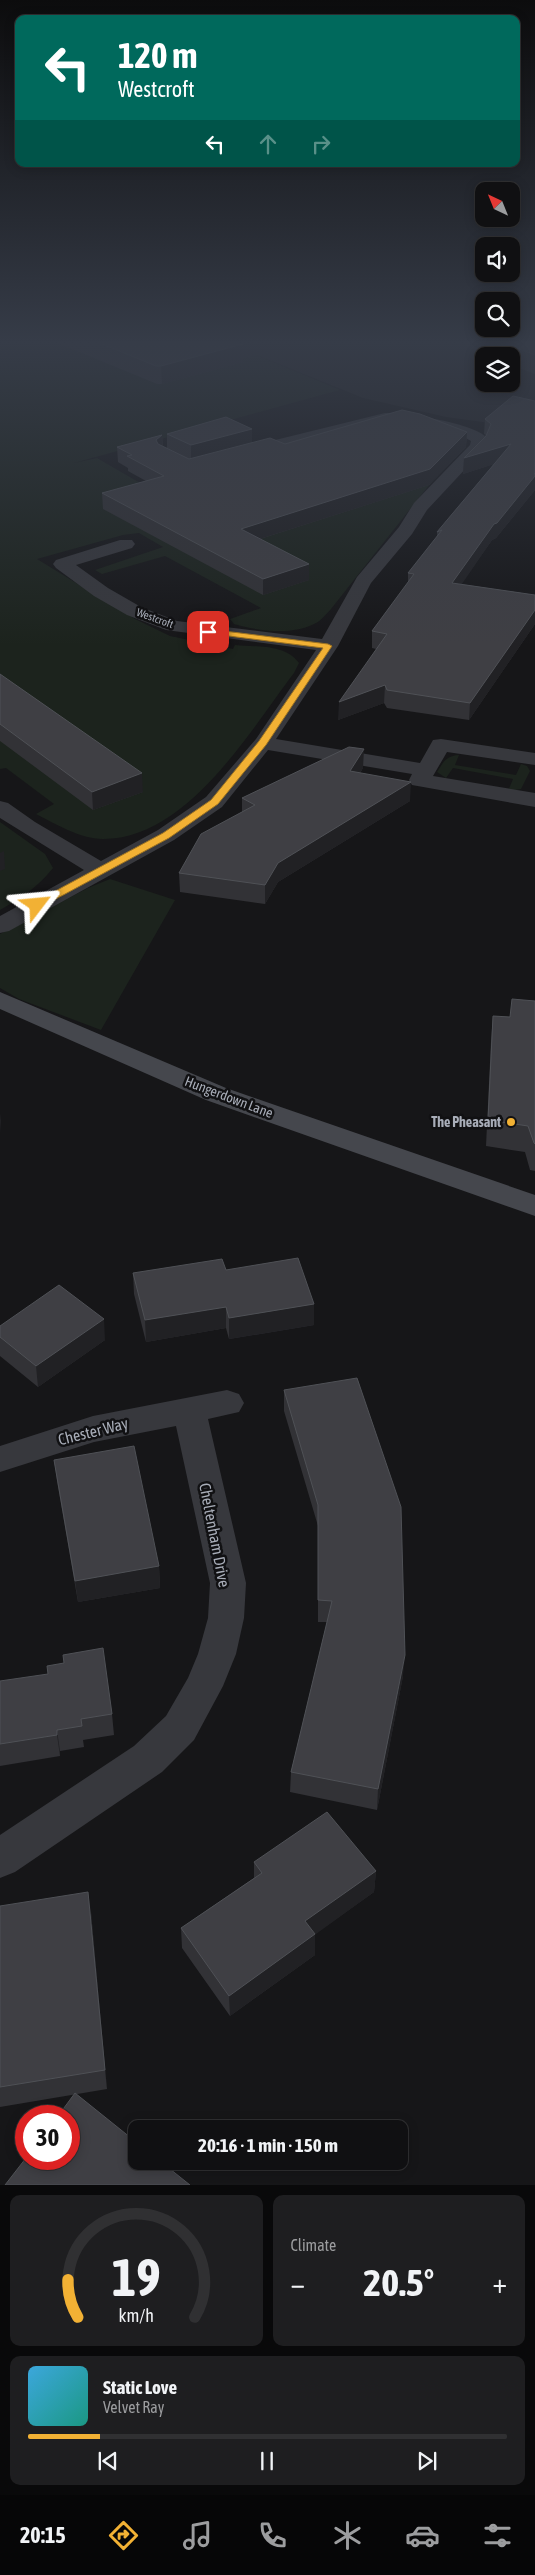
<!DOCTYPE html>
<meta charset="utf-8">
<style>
body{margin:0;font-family:"Asap Condensed",sans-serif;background:#1e1e20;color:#f1f3f6;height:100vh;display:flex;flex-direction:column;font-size:19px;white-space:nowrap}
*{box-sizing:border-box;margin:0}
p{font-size:16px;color:#9c9d9f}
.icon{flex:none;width:28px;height:28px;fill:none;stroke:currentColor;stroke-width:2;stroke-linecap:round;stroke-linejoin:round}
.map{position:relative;height:2185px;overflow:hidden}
.sheet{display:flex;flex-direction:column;gap:10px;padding:10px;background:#09090a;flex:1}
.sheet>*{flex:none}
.top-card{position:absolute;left:15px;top:15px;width:505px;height:152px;border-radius:10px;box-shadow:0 2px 12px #0003,0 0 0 1px #303032;background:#00695c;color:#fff;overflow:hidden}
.needle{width:32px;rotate:317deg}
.buttons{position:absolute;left:475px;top:182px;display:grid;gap:10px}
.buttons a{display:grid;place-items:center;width:45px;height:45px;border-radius:10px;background:#101012;box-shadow:0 2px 12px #0003,0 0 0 1px #303032;font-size:25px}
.speed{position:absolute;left:15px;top:2105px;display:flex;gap:10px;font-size:25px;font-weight:700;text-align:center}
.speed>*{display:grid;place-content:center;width:65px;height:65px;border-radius:50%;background:#101012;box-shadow:0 2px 12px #0003,0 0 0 1px #303032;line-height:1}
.speed .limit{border:8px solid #d22;background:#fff;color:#111}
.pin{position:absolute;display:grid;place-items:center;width:42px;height:42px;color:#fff;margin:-21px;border-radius:10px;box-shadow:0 2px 8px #0006}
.me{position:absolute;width:55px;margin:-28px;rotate:61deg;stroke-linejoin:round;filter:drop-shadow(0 0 4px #0008)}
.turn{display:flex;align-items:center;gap:18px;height:105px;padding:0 20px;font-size:22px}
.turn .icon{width:65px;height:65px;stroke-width:2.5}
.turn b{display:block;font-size:35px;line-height:42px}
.lanes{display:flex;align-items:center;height:48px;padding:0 20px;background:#0003;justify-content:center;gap:25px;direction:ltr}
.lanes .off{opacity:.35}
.big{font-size:38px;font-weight:700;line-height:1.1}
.sheet .widget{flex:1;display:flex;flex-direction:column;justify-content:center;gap:8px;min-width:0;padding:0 18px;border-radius:10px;background:#1e1e20}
.sheet .dial{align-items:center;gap:0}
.dial svg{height:130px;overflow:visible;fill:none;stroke:#303032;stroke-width:7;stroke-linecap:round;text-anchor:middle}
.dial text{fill:#f1f3f6;stroke:none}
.song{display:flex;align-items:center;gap:15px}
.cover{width:60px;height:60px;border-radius:8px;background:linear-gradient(135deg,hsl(200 70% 55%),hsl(170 70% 35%))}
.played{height:5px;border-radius:2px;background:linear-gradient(90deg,#f2b134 15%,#303032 15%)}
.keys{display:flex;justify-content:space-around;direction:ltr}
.heat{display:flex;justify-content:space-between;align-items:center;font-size:28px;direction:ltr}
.sheet .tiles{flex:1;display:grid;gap:10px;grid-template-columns:1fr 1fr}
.widget:last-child{grid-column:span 2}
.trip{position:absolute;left:128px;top:2120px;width:280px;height:50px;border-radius:10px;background:#101012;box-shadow:0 2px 12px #0003,0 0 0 1px #303032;font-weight:700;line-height:50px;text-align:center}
.tabs{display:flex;height:80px;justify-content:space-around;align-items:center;background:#060607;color:#9c9d9f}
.tabs .icon{width:35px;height:35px}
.tabs .current{color:#f2b134}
.tabs b{font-size:22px;color:#f1f3f6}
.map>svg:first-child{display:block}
.built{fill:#222225;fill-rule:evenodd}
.green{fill:#1c231d}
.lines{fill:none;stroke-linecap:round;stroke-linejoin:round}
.street{fill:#37383d;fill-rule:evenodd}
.secondary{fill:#45474d;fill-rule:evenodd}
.wall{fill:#323236}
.shaded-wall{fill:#212124}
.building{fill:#3f3f44;stroke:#4f5156}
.route{fill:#f2b134;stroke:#9d7322}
.poi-dot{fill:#f2b134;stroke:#111113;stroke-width:2}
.labels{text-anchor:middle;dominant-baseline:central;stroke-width:5;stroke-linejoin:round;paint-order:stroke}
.far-street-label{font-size:11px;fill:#a8adb8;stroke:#111113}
.street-label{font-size:14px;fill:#a8adb8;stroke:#111113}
.poi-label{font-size:14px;font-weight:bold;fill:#a8adb8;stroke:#111113;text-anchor:end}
.near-street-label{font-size:16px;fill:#a8adb8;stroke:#111113}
</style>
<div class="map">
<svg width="535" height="2185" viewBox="0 0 535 2185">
<rect width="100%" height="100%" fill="#161618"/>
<path class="built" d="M218,339H535V429L446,417L363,398ZM484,356H511V384H484Z"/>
<path class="green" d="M0,339H217L340,390L74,463L97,458L142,484L464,441L331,609C326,614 322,620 316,623C292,636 259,631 234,624L230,619L261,608L165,556L102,574L95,570L163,547L139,533L123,535L37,559L135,619L170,636L233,649L235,645C257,647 285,644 299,663L294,673C249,732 187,839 103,839C80,839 56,824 36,814L54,804L6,768L0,769Z
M459,755L455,765L516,775L521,764L527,766L530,771L521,789L508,791L513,779L453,768L446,778L437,772C444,761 446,756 459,755Z
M0,822L45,854L53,868C38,887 21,898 0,910Z
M110,879L175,900L101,1030L19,999L0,988V934L88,888Z"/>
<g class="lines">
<path class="street" d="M385,413C405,413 477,423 488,439L483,450L427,510L412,534L371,583L338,646L276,739L420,763L433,740L441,739L535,753V765L447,752L433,776L535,793V807L412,785L409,780L412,774L268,750L222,807L174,840L9,931L0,933V916L84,870L0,818V801L8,803L35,822L101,861L158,830L206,797L256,739L316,650L166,630L127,615L94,596L56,568L53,564L56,560L120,540H132L135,544L132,548L76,565L108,588L141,607L177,621L322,639L357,577L399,527L414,503L470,445L471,441L464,437L403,423H385L245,457L237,452L239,449Z
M227,1390L239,1394L244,1403L239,1412L208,1419L246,1583L244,1618L236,1654L223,1686L194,1740L162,1772L15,1872L0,1878V1835L134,1746L166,1716L188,1678L198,1654L208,1618L210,1583L176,1426L94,1442L0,1472V1446L93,1416Z"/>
<path class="secondary" d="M0,992L226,1088L535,1195V1216L206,1100L0,1009Z"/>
</g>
<path class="wall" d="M48,339H327L243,358V362L162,384H157Z
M445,339H485L462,345Z
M500,339H535V374L511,365V356H505Z
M513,396L535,490L496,538L492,540L461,584L535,595V624L469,720L387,708L384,703L338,720L376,649L372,648V631L408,583V573L437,537V532L494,464L463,474L464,458L486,435L484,434L485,419Z
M467,432L466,447L429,485L260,539L309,564V580L263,595L103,509L102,493L146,481L128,471V468L118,462L117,447L162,435L163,446L167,448V434L252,443L285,444Z
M0,674L143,792L93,810L0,741Z
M363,768L360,773L410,801L278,882L265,904L180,892L179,873L242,812V798Z
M535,1001V1171L530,1170L525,1152L486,1146L491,1041L493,1016L510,1017Z
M226,1270L314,1304V1325L229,1339L226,1328L146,1342L134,1294L133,1273Z
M0,1326L105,1340L38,1387L0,1356Z
M284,1390L403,1676L377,1810L290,1792L291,1772L327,1622H318V1526L284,1411Z
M54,1460L159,1566L160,1588L78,1602L57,1481Z
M0,1681L112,1714L114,1735L83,1740L84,1747L60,1751V1756L0,1766Z
M254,1862L376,1871L374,1892L315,1934V1955L230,2016L182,1948L181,1928L254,1878Z
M0,1906L91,1912L107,2089L0,2107Z"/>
<path class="shaded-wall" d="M250,339H327L243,358V362L162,384L161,366L236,342Z
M462,339H485L462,345Z
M252,429V444L191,460V445Z
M467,432L466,447L429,485L241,545V529Z
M162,435L163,450L156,455V440Z
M511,444L510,459L463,474L464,458Z
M535,473V490L496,538L492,540L451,600L452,583L494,524Z
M309,564V580L263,595V579Z
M535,610V624L469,720L470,703Z
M385,685L384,703L338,720L339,702Z
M364,749L363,768L349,789L350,771Z
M142,773L143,792L93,810L92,792Z
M411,782L410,801L278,882L265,904V885L278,863Z
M4,851L5,869L0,871V853Z
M0,1113L1,1121L0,1133Z
M314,1304V1325L229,1339V1318Z
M226,1307V1328L146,1342L145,1320Z
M104,1319L105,1340L38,1387L36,1366Z
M159,1566L160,1588L78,1602L75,1581Z
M405,1655L403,1676L377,1810L378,1789Z
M57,1730L60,1751V1756L57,1735Z
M376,1871L374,1892L305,1942V1921Z
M88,1892L91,1912L107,2089L105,2070Z
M315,1934V1955L230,2016L229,1996Z"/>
<path class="building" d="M90,339H250L236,342L243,344L161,366H156Z
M507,339H535V355L509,345Z
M513,396L535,401V473L534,474H535V476L497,523L494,524L452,583L535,595V610L470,703L387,690L385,685L339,702L387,634L372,631L414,574L408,573L442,530L437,532L511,444L464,458L486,436L491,424L485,419Z
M402,410L420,414L467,432L430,469L241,529L309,564L263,579L102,493L164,476L127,456L132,455L117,447L162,435L156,440L158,444L189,459L270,438L285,444Z
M226,417L252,429L191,445L167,434Z
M0,674L142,773L92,792L0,724Z
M349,747L364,749L350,771L411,782L278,863L265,885L179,873L201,834L255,805L242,798Z
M512,999L535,1001V1144L534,1143L528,1126L488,1120L493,1016L510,1017Z
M298,1258L314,1304L229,1318L226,1307L145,1320L133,1273L222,1259L226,1270Z
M59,1285L104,1319L36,1366L0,1337V1326Z
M357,1378L401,1507L405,1655L378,1789L291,1772L332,1601L318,1600V1505L284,1390Z
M134,1446L159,1566L75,1581L54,1460Z
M103,1648L112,1714L81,1719L82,1726L57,1730V1735L0,1744V1681L48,1674L47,1666L64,1663L63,1655Z
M327,1812L376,1871L305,1921L315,1934L229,1996L181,1928L262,1873L254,1862Z
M88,1892L105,2070L0,2087V1906Z
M75,2093L136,2142V2161H160L190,2185H5L26,2158V2159H69V2116H58Z"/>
<linearGradient id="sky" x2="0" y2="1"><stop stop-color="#0c0c0d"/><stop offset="0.53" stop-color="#363c48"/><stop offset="1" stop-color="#363c48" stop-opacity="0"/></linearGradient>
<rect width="535" height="645" fill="url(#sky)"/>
<path class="route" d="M208,629L328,644L332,646L266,745L218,804L169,838L41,907H33V903L163,833L211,800L259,741L323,648L205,633L204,632Z"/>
<circle class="poi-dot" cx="511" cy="1122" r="5"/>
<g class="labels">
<g class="far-street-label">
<text transform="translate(155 618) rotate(20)">Westcroft</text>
</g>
<g class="street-label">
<text transform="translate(229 1097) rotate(21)">Hungerdown Lane</text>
</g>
<g class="poi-label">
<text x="501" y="1122">The Pheasant</text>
</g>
<g class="near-street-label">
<text transform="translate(93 1431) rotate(-14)">Chester Way</text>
<text transform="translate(215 1535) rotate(79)">Cheltenham Drive</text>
</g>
</g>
</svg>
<div class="buttons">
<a><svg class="needle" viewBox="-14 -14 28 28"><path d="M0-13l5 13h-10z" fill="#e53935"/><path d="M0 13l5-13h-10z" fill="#9c9d9f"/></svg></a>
<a><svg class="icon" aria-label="sound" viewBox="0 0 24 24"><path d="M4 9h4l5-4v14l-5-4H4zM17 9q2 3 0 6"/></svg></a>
<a><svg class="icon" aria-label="search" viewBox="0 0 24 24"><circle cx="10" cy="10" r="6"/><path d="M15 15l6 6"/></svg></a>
<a><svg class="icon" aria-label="layers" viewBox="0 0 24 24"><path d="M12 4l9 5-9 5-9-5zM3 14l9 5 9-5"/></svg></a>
</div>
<div class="speed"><div class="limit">30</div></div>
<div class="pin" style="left:208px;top:632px;background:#d93025"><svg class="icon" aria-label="arrive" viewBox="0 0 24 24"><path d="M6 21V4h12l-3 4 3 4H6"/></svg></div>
<svg class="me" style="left:37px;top:905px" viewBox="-20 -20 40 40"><path d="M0-17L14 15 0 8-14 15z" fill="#f2b134" stroke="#fff" stroke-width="4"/></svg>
<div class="trip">20:16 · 1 min · 150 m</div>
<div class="top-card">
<div class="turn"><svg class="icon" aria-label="left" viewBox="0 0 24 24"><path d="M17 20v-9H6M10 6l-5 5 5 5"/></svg><div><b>120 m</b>Westcroft</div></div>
<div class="lanes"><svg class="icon" aria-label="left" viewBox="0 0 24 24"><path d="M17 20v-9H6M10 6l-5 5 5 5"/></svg><svg class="icon off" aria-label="ahead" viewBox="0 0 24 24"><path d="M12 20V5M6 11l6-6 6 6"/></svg><svg class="icon off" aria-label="right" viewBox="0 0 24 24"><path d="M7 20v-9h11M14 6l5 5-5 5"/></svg></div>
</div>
</div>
<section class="sheet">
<div class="tiles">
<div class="widget dial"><svg viewBox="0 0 100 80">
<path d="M14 69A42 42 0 1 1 86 69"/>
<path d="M14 69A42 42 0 0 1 8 46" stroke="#f2b134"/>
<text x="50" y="56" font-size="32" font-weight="700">19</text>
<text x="50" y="72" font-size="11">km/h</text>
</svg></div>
<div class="widget"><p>Climate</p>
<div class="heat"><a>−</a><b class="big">20.5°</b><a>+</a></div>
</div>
<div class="widget">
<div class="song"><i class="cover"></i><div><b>Static Love</b><p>Velvet Ray</p></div></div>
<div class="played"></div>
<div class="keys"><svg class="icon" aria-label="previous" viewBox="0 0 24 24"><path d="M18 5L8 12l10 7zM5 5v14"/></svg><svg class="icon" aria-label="pause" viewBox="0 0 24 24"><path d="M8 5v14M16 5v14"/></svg><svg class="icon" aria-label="next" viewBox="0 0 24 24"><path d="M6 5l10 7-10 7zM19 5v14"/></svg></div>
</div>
</div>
</section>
<nav class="tabs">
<b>20:15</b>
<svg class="icon current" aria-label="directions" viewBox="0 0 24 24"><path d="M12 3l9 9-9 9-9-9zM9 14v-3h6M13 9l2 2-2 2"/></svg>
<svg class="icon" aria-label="music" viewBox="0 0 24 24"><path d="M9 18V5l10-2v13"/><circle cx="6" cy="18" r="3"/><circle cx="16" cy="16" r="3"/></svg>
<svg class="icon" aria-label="phone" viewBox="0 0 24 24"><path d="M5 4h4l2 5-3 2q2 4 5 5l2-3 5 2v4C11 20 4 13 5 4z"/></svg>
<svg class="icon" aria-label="climate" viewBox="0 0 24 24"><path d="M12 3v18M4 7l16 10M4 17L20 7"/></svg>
<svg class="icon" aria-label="car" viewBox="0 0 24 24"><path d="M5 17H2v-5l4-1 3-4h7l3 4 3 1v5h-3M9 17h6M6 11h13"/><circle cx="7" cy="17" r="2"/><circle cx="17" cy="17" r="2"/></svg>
<svg class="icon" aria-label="filters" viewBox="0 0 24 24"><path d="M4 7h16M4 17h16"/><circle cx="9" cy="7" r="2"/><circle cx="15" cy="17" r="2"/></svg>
</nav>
